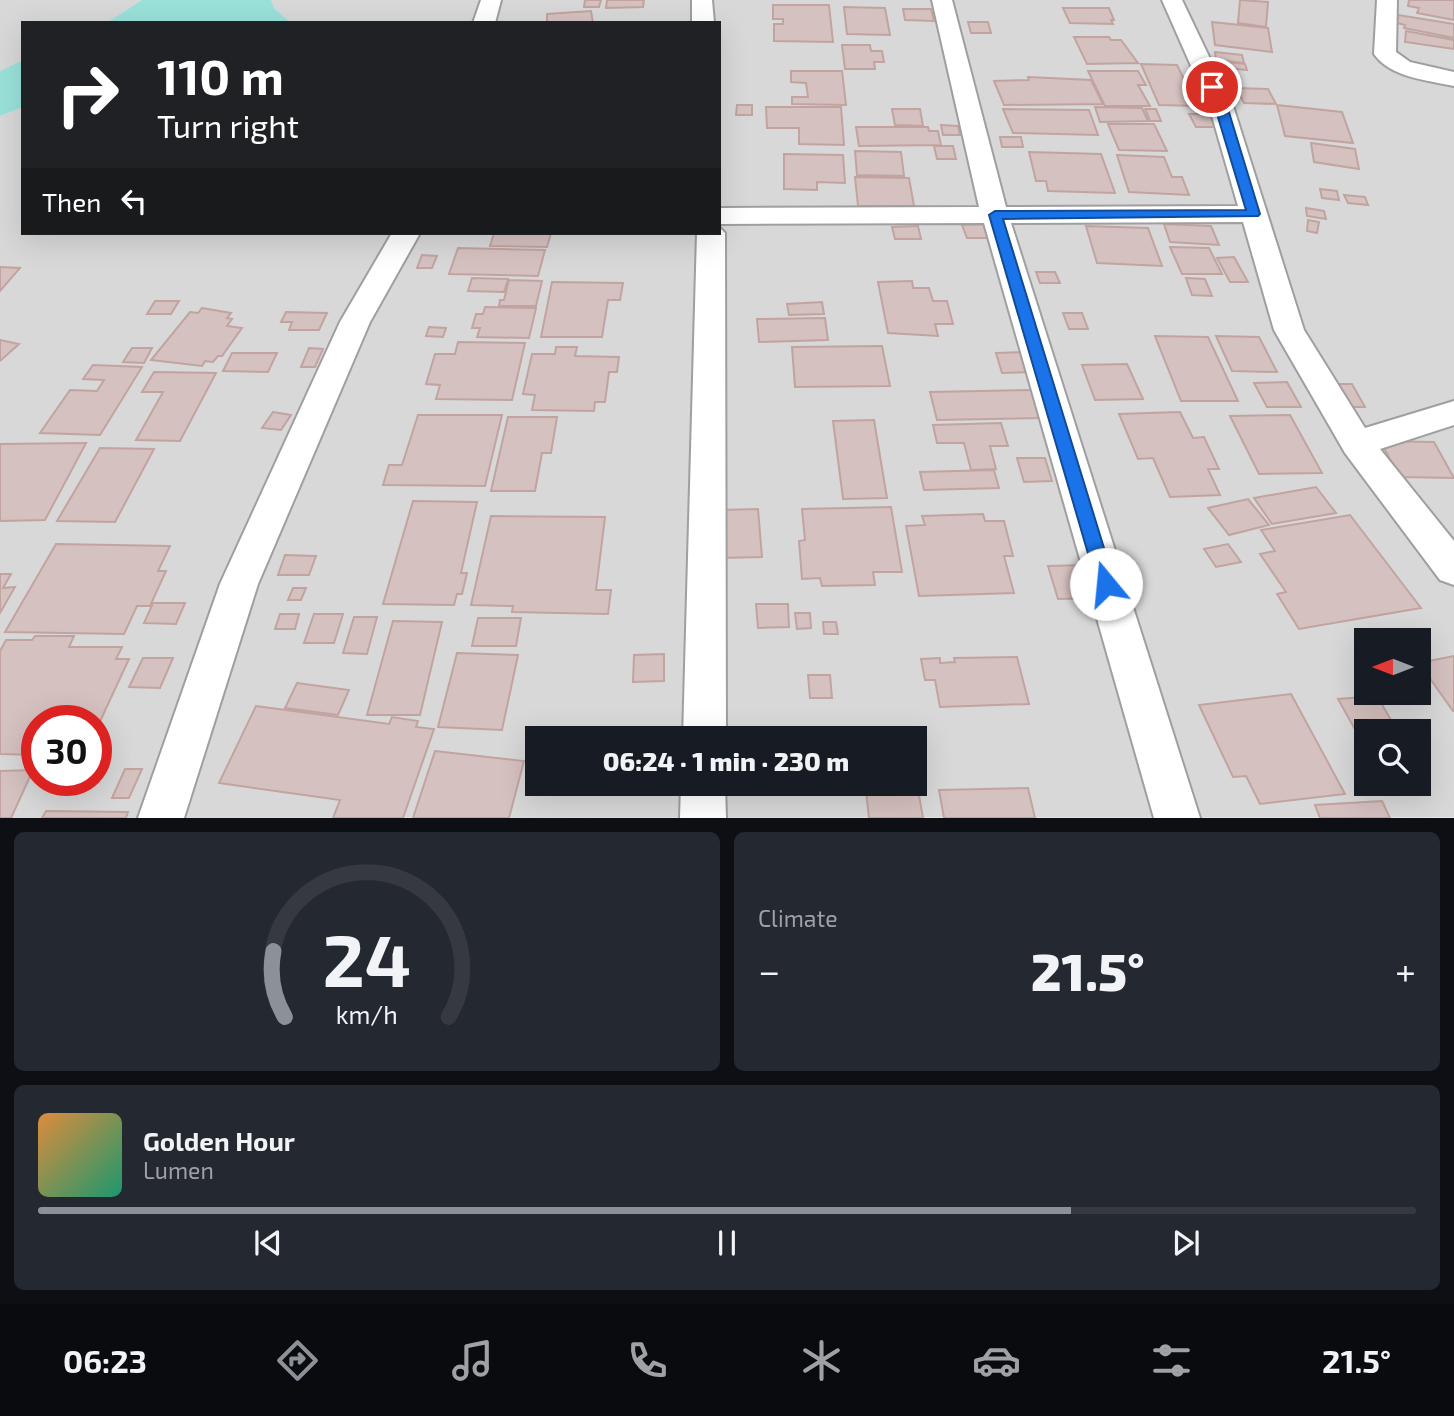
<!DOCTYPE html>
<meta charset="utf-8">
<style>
body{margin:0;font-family:"Exo 2",sans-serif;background:#242831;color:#f1f3f6;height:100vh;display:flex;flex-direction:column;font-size:26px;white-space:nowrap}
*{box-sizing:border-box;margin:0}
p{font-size:23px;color:#9ea1a6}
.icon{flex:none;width:38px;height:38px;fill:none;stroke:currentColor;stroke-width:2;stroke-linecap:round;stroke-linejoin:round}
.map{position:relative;height:818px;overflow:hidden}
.side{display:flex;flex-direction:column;gap:14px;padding:14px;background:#0d0f14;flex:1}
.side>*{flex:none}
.banner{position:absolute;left:21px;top:21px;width:700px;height:214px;border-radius:0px;box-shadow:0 7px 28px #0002;background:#202124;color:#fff;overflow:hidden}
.needle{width:46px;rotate:270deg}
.buttons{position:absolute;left:1354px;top:628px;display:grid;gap:14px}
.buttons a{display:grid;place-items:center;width:77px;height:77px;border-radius:0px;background:#171b24;box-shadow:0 7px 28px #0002;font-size:35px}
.speed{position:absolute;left:21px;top:705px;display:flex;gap:14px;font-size:35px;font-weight:700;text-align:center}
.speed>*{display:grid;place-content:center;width:91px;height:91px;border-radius:50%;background:#171b24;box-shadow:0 7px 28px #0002;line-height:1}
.speed .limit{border:10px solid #d22;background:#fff;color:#111}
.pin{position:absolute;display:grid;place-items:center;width:60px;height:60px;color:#fff;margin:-30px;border:4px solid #fff;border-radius:50%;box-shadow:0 2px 7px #0007}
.me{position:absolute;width:77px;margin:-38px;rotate:343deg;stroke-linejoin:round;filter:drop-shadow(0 0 5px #0008)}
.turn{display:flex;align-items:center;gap:24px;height:147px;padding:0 21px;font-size:32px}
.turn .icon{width:91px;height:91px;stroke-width:2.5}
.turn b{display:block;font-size:49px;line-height:60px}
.then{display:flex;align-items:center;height:66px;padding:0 21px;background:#0003;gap:14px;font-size:26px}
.big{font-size:52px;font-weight:800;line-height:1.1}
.side .card{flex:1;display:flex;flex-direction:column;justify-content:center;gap:10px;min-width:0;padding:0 24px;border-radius:10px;background:#242831}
.side .dial{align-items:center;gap:0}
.dial svg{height:182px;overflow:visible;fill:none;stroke:#363941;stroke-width:7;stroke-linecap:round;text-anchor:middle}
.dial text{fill:#f1f3f6;stroke:none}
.song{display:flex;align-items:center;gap:21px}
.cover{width:84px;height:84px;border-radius:10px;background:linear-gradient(135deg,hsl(30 70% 55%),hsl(160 70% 35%))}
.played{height:7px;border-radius:4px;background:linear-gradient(90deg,#8c9099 75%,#363941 75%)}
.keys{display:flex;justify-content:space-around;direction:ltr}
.heat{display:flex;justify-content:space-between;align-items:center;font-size:38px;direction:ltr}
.side .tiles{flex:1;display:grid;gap:14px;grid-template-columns:1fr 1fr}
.card:last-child{grid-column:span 2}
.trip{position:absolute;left:525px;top:726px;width:402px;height:70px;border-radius:0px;background:#171b24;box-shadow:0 7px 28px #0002;font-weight:800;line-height:70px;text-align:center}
.menu{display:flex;height:112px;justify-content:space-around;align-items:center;background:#090b0e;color:#9ea1a6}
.menu .icon{width:49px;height:49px}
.menu .active{color:#8c9099}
.menu b{font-size:32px;color:#f1f3f6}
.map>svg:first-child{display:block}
.residential{fill:#d9d8d8;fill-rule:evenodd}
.water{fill:#9ae1da}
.building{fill:#d5c1bf;stroke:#c1a4a0;stroke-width:2}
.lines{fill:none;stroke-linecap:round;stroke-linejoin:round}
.street-casing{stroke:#9f9f9f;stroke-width:4}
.street{fill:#fff;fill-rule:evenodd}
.route{fill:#1a73e8;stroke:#114b97;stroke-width:2}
</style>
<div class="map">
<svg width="1454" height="818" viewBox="0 0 1454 818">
<rect width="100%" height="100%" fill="#eee4df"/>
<path class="residential" d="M0,0H142L106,23H23V60L0,71Z
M271,0H1454V817L0,818V116L23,107V233H719V23H291L274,8ZM1367,640H1419V693H1367ZM37,721H96V780H37ZM1367,732H1419V784H1367ZM537,738H915V784H537Z"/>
<path class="water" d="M142,0H271L274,8L291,23H106Z
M23,60V107L0,116V71Z"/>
<path class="building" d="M585,0H601L599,7H584Z
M607,0H644L643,7L606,8Z
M1240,0L1268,2L1266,27L1238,23Z
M1409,0H1454V20L1417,13L1419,8L1408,6Z
M773,5H829L833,42L774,41V24H783V19H773Z
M844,7L885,8L890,35L847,34Z
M1063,8H1109L1114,20H1111L1113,24L1070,23Z
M903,9H931L934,21L905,20Z
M591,11L593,23H547V14Z
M1398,15L1454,24V38L1404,28L1405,25L1397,23Z
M968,22H988L991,33H971Z
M1212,22L1268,28L1272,52L1215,45Z
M1406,31L1454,40V49L1405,42Z
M1074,37H1109L1111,40H1121L1138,63L1087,64Z
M842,45H870L871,51H882L884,62H874L875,69H845Z
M1215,52L1242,55L1244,63L1216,60Z
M1217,61L1245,64L1247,70L1218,67Z
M1141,64L1177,65L1197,106L1159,105Z
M791,71H842L846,105L792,104V97H808L806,83L791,82Z
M1088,71H1138L1146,85H1138L1150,106H1105Z
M1028,77L1091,80L1103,104L1004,105L994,81L1029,80Z
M1236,88L1268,89L1276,104L1244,103Z
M737,105H752V115H736Z
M1277,105L1342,112L1353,143L1285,136Z
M766,107H841L844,145L799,144V128H767Z
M1095,107L1142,108L1148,121L1100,122Z
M892,109H920L923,126L895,125Z
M1003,109L1089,110L1098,135L1013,133Z
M1145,109H1156L1161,121H1150Z
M1189,114H1213L1220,127H1196Z
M1108,124H1154L1167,151L1119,150Z
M941,125L958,126L960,135H943Z
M856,127H928L929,131H938L941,145L859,146Z
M1000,137H1021L1023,147H1002Z
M1311,143L1355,149L1359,169L1314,162Z
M934,146H953L956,159H937Z
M855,151L901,152L904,176L857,175Z
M1029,152L1101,154L1115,193L1048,191L1046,181H1036Z
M784,154L843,155L845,183L817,182V190L784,189Z
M1117,155L1164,157L1172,177H1182L1189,195L1129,192Z
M855,177L909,178L914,206H858Z
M1320,189L1337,191L1339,200L1322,198Z
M1344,195L1365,197L1368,205L1348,203Z
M1306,208L1324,211L1326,219L1307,216Z
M1308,220L1319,222L1317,233L1307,231Z
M983,224L988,238H967L962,225Z
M1164,224L1211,226L1219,245L1170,242Z
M918,226L921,239H895L892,227Z
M1086,226L1148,228L1162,266L1097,263Z
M494,233H551L547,247L490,246Z
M1170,247L1209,248L1222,274H1182Z
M458,248L545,250L538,276L449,274Z
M422,255L437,256L432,268H417Z
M1234,257L1248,282H1230L1217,258Z
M0,267L20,268L0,291Z
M1036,272H1055L1060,283H1040Z
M472,278L508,279L504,292L468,291Z
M1186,278L1205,279L1212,296L1192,295Z
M509,280L542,281L536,306H499L500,300H504Z
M912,281L913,288H929L933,301H947L953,324H935L938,336L888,333L878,282Z
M552,282L623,283L620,300H608L602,337H541Z
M155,301H179L171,314H147Z
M822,302L824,314L789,315L787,304Z
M485,307L536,308L529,338L477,337L480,328H472L476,314H483Z
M202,308L231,313L227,318L232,319L227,326L242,328L222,356H218L213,362L205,361L202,366L151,360L190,312L198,313Z
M286,312L327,313L319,330H289L292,322H281Z
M1063,313H1082L1088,329H1069Z
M825,318L828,340L759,342L757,319Z
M429,327L446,328L443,337L426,336Z
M1155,336L1208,337L1238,401H1181Z
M1216,336L1259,337L1277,372L1232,371Z
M0,340L19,344L0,361Z
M458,342L525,343L512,400L436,399L440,385L426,384L435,354H455Z
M882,346L890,386L795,387L792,347Z
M556,347H577L575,356L619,357L617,372H609L605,402H595L594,411L532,410L535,395L523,394L532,354H555Z
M132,348H152L144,363L123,362Z
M309,348L323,349L315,367H301Z
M1025,352L1032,372L1002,373L996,353Z
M232,353H277L268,372L223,371Z
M1127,364L1143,399L1095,400L1082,365Z
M93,365L142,367L100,435L40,433L70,390L97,391L104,380L83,379Z
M154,372L216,373L180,441L136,440L163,392H142Z
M1287,382L1301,407H1267L1254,383Z
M1325,384H1352L1365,407H1339Z
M1033,390L1042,418L937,420L930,392Z
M273,412L291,415L281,430L262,428Z
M1180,412L1193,438L1204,437L1219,469H1208L1220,495L1170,497L1153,458L1138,459L1119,414Z
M418,415H502L485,486L383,485L389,465H402Z
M1290,415L1322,473L1259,474L1230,416Z
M508,417H557L551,453H542L535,491H491Z
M874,420L887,498L843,499L833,421Z
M1001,423L1008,446H990L996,469L971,470L964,443H937L933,425Z
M1380,441L1434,442L1454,478L1400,477Z
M86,443L45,520L0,521V444Z
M100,448L154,449L115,522L57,521Z
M1017,458H1045L1052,481L1024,482Z
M994,470L999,488L924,490L920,472Z
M1316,487L1336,513L1272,524L1254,498Z
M1248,499L1269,525L1229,535L1208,508Z
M413,501L477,502L461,573H467L462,594H457L454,605L383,604Z
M891,507L902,572H873L875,585L822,586L820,578L802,579L799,541L805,540L802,509Z
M758,509L762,557L721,558L720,510Z
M983,514L985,521H1004L1013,556H1004L1014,593L919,596L906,526L925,525L922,516Z
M1350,515L1421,608L1299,629L1277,594L1286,592L1260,554L1275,551L1261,530Z
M491,516L605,517L596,590H611L608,614L512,612L513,606L471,605Z
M56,544L170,546L158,571H166L150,606H137L124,634L5,632Z
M1228,544L1241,562L1216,567L1204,549Z
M285,555L316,556L309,575H278Z
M1088,565L1099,598L1058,599L1048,566Z
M0,574H11L3,588L15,587L0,613Z
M293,588H306L301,600H288Z
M153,603H185L176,624L144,623Z
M756,604H788L789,627L758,628Z
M795,613H810L811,628L797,629Z
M280,614H299L295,629H275Z
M314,614H343L334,643H304Z
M354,617H377L367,654L343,653Z
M478,618H521L516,646H472Z
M393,621L442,622L420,715H367Z
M823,622H836L838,634H824Z
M35,636H74L69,647H122L116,659H129L96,730V721H37V755L0,754V651L6,640H32Z
M457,653L518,655L502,730L438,727Z
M664,654V681L633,682L634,655Z
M1454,656V711H1453L1419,663Z
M1017,657L1029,704L940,707L935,680H925L921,659L940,658V663L955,662L954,658Z
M143,658H173L160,688L129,687Z
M808,675H830L832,698H810Z
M297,683L349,690L338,715L285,708Z
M1291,694L1345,794L1260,804L1246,776L1233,777L1199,705Z
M1377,696L1398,732H1367V751L1338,699Z
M256,706L389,724L392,717L418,721L416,727L434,729L403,818H333L340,800L219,783Z
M435,751L524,761L509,818H413Z
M125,769H142L129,798H112Z
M33,770L11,818H0V771Z
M1028,788L1035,818H944L939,790Z
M918,790L923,818H869L866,791Z
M1382,801L1390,818H1320L1315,805Z
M46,811L128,812L126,818H42Z"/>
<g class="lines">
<g class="street-casing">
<path id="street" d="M481,0H501L495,23H473Z
M692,0H712L714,23H692Z
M932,0H952L1006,207L1238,206L1210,109L1162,0H1182L1234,109L1304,330L1365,428L1454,401V425L1380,449L1454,541V585L1440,580L1345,453L1274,330L1243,222L1011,223L1200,818H1154L984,223L719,224V208L979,207Z
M1377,0H1397L1396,52L1410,62L1454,72V86C1427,80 1391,78 1374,54Z
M719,227L725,233L726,738H683L697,233H719Z
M392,233H420L370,322L258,584L184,818H138L220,584L340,322Z
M681,784H725L726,818H680Z"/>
</g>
<use href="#street" class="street"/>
</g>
<path class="route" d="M1208,84H1216L1228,109L1260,214L1258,216L1003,219L1115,584L1113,589H1100L1097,584L989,215L995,211L1246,210Z"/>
</svg>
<div class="buttons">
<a><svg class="needle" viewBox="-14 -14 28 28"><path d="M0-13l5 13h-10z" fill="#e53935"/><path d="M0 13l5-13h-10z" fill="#9ea1a6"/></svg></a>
<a><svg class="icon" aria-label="search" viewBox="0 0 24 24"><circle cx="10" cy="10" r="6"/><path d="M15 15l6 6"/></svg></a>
</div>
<div class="speed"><div class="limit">30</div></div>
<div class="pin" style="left:1212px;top:87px;background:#d93025"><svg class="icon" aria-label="arrive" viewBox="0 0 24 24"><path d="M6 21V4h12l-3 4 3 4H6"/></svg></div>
<svg class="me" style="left:1106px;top:584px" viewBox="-20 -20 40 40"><circle r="19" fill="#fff"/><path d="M0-13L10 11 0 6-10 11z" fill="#1a73e8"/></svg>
<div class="trip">06:24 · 1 min · 230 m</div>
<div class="banner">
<div class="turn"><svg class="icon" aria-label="right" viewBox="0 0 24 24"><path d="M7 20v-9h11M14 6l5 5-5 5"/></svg><div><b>110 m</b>Turn right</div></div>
<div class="then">Then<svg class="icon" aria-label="left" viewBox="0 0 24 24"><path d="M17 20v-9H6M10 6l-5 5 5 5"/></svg></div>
</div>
</div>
<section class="side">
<div class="tiles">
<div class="card dial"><svg viewBox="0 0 100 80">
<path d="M14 69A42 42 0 1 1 86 69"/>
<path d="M14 69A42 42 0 0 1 9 40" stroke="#8c9099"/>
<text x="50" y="56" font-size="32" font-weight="700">24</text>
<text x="50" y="72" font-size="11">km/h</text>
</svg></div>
<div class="card"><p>Climate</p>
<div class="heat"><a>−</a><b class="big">21.5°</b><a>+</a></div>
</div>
<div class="card">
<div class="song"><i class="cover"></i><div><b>Golden Hour</b><p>Lumen</p></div></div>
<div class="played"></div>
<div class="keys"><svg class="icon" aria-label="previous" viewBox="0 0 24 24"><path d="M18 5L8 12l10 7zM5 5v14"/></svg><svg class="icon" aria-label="pause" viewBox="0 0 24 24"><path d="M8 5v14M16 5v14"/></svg><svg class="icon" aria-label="next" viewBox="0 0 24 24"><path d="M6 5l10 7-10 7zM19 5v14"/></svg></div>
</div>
</div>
</section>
<nav class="menu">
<b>06:23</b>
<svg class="icon active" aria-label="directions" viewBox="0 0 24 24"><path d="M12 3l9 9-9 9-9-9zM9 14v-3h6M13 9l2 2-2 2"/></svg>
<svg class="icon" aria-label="music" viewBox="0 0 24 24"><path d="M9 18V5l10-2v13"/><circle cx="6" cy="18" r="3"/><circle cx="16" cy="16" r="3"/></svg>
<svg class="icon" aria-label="phone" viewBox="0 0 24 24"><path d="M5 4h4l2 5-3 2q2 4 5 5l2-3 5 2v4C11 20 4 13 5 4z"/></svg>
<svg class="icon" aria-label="climate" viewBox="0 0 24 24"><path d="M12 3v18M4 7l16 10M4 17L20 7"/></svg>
<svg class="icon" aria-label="car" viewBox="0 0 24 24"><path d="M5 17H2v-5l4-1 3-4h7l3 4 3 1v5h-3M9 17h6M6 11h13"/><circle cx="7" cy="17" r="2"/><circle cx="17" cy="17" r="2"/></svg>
<svg class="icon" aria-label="filters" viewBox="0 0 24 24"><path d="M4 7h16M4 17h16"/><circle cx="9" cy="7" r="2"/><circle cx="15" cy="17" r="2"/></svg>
<b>21.5°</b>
</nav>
